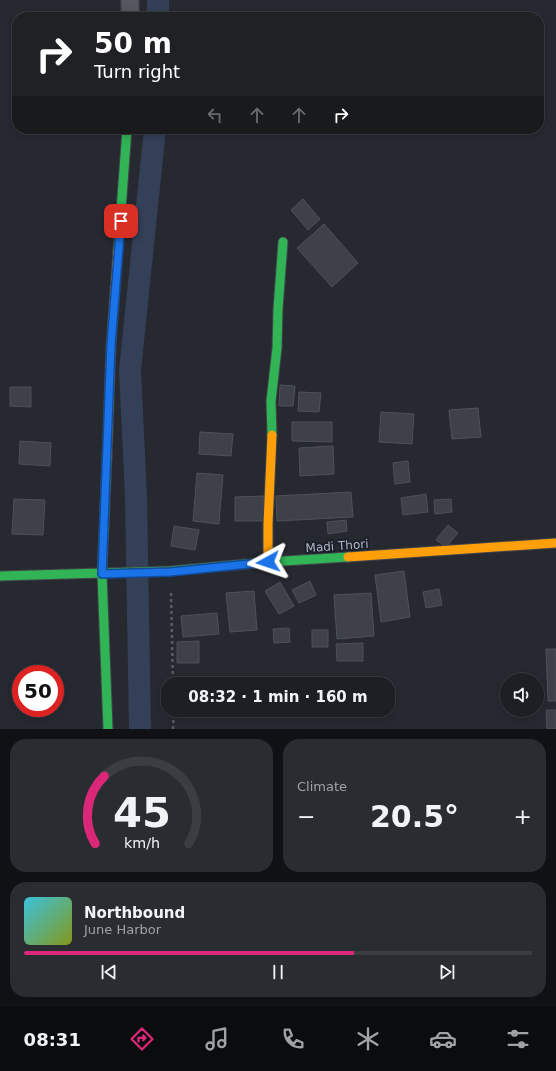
<!DOCTYPE html>
<meta charset="utf-8">
<style>
body{margin:0;font-family:"DejaVu Sans",sans-serif;background:#292c31;color:#f1f3f6;height:100vh;display:flex;flex-direction:column;font-size:15px;white-space:nowrap}
*{box-sizing:border-box;margin:0}
p{font-size:13px;color:#a0a2a6}
.icon{flex:none;width:22px;height:22px;fill:none;stroke:currentColor;stroke-width:2;stroke-linecap:round;stroke-linejoin:round}
.map{position:relative;height:729px;overflow:hidden}
.side{display:flex;flex-direction:column;gap:10px;padding:10px;background:#0f1114;flex:1}
.side>*{flex:none}
.guide{position:absolute;left:12px;top:12px;width:532px;height:122px;border-radius:16px;box-shadow:0 2px 10px #0003,0 0 0 1px #3a3d41;background:#202124;color:#fff;overflow:hidden}
.controls{position:absolute;left:500px;top:673px;display:grid;gap:8px}
.controls a{display:grid;place-items:center;width:44px;height:44px;border-radius:50%;background:#1c1f24;box-shadow:0 2px 10px #0003,0 0 0 1px #3a3d41;font-size:20px}
.speed{position:absolute;left:12px;top:665px;display:flex;gap:8px;font-size:20px;font-weight:700;text-align:center}
.speed>*{display:grid;place-content:center;width:52px;height:52px;border-radius:50%;background:#1c1f24;box-shadow:0 2px 10px #0003,0 0 0 1px #3a3d41;line-height:1}
.speed .limit{border:6px solid #d22;background:#fff;color:#111}
.pin{position:absolute;display:grid;place-items:center;width:34px;height:34px;color:#fff;margin:-17px;border-radius:8px;box-shadow:0 2px 6px #0006}
.me{position:absolute;width:44px;margin:-22px;rotate:265deg;stroke-linejoin:round;filter:drop-shadow(0 0 3px #0008)}
.turn{display:flex;align-items:center;gap:14px;height:84px;padding:0 16px;font-size:18px}
.turn .icon{width:52px;height:52px;stroke-width:2.5}
.turn b{display:block;font-size:28px;line-height:34px}
.lanes{display:flex;align-items:center;height:38px;padding:0 16px;background:#0003;justify-content:center;gap:20px;direction:ltr}
.lanes .off{opacity:.35}
.big{font-size:30px;font-weight:600;line-height:1.1}
.side .tile{flex:1;display:flex;flex-direction:column;justify-content:center;gap:6px;min-width:0;padding:0 14px;border-radius:16px;background:#292c31}
.side .dial{align-items:center;gap:0}
.dial svg{height:104px;overflow:visible;fill:none;stroke:#3a3d41;stroke-width:7;stroke-linecap:round;text-anchor:middle}
.dial text{fill:#f1f3f6;stroke:none}
.song{display:flex;align-items:center;gap:12px}
.cover{width:48px;height:48px;border-radius:6px;background:linear-gradient(135deg,hsl(190 70% 55%),hsl(70 70% 35%))}
.played{height:4px;border-radius:2px;background:linear-gradient(90deg,#db2777 65%,#3a3d41 65%)}
.keys{display:flex;justify-content:space-around;direction:ltr}
.heat{display:flex;justify-content:space-between;align-items:center;font-size:22px;direction:ltr}
.side .tiles{flex:1;display:grid;gap:10px;grid-template-columns:1fr 1fr}
.tile:last-child{grid-column:span 2}
.trip{position:absolute;left:161px;top:677px;width:234px;height:40px;border-radius:16px;background:#1c1f24;box-shadow:0 2px 10px #0003,0 0 0 1px #3a3d41;font-weight:600;line-height:40px;text-align:center}
.tab-bar{display:flex;height:64px;justify-content:space-around;align-items:center;background:#0b0c0e;color:#a0a2a6}
.tab-bar .icon{width:28px;height:28px}
.tab-bar .active{color:#db2777}
.tab-bar b{font-size:18px;color:#f1f3f6}
.map>svg:first-child{display:block}
.lines{fill:none;stroke-linecap:round;stroke-linejoin:round}
.canal{stroke:#344058;stroke-width:22}
.building{fill:#3e4148;stroke:#4d5158}
.street-casing{stroke:#41444a;stroke-width:19}
.fast-casing{stroke:#41444a;stroke-width:11}
.slow-casing{stroke:#41444a;stroke-width:11}
.path{stroke:#585c63;stroke-width:2.5;stroke-dasharray:3 3;stroke-linecap:butt}
.street{stroke:#55585f;stroke-width:17}
.fast{stroke:#30b455;stroke-width:9}
.slow{stroke:#ff9f0a;stroke-width:9}
.route-casing{stroke:#114b97;stroke-width:10}
.route{stroke:#1a73e8;stroke-width:7}
.labels{text-anchor:middle;dominant-baseline:central;stroke-width:4;stroke-linejoin:round;paint-order:stroke}
.street-label{font-size:12px;fill:#aeb5c3;stroke:#1a1f2a}
</style>
<div class="map">
<svg width="556" height="729" viewBox="0 0 556 729">
<rect width="100%" height="100%" fill="#262930"/>
<g class="lines">
<path class="canal" d="M158,17V0
M140,729L136,497L130,370L155,129"/>
</g>
<path class="building" d="M303,199L320,219L308,230L291,210Z
M324,224L358,263L332,287L297,248Z
M280,385L295,386L293,406H279Z
M10,387H31V407L10,406Z
M299,392L321,393L319,412L298,411Z
M478,408L481,437L452,439L449,410Z
M381,412L414,414L412,444L379,442Z
M292,422H332V442L292,441Z
M200,432L233,434L231,456L199,454Z
M20,441L51,443L50,466L19,464Z
M333,446L334,474L300,476L299,448Z
M408,461L410,482L395,484L393,463Z
M197,473L223,475L219,524L193,521Z
M351,492L353,517L277,521L276,496Z
M426,494L428,512L403,515L401,498Z
M264,496V521H235V497Z
M14,499L45,500L43,535L12,534Z
M451,499L452,512L435,514L434,500Z
M346,520L347,531L328,534L327,522Z
M448,525L458,533L446,547L436,540Z
M174,526L199,530L195,550L171,546Z
M404,571L410,617L381,622L375,575Z
M310,581L316,595L299,603L292,590Z
M280,582L294,606L279,614L265,591Z
M439,589L442,605L426,608L423,592Z
M254,591L257,630L230,632L226,593Z
M371,593L374,636L337,639L334,595Z
M217,613L219,634L183,637L181,616Z
M289,628L290,642L274,643L273,629Z
M312,630H328V647H312Z
M199,641V663H177V642Z
M363,643V661H337L336,644Z
M546,649H556V701H548Z
M546,710H556V729H547Z"/>
<g class="lines">
<g class="street-casing">
<path id="street" d="M130,17V0"/>
</g>
<g class="fast-casing">
<path id="fast" d="M118,251L127,129
M272,435L271,401L277,348L278,309L283,242
M107,458L102,574L108,729
M0,576L170,571L268,562L348,557"/>
</g>
<g class="slow-casing">
<path id="slow" d="M107,458L111,345L118,251
M348,557L556,543
M268,562V524L272,435"/>
</g>
<path class="path" d="M171,593L173,684
M173,729L174,710"/>
<use href="#street" class="street"/>
<use href="#fast" class="fast"/>
<use href="#slow" class="slow"/>
</g>
<g class="lines">
<g class="route-casing">
<path id="route" d="M121,221L111,345L102,574L170,572L268,562"/>
</g>
<use href="#route" class="route"/>
</g>
<g class="labels">
<g class="street-label">
<text transform="translate(337 546) rotate(-4)">Madi Thori</text>
</g>
</g>
</svg>
<div class="controls">
<a><svg class="icon" aria-label="sound" viewBox="0 0 24 24"><path d="M4 9h4l5-4v14l-5-4H4zM17 9q2 3 0 6"/></svg></a>
</div>
<div class="speed"><div class="limit">50</div></div>
<div class="pin" style="left:121px;top:221px;background:#d93025"><svg class="icon" aria-label="arrive" viewBox="0 0 24 24"><path d="M6 21V4h12l-3 4 3 4H6"/></svg></div>
<svg class="me" style="left:268px;top:562px" viewBox="-20 -20 40 40"><path d="M0-17L14 15 0 8-14 15z" fill="#1a73e8" stroke="#fff" stroke-width="4"/></svg>
<div class="trip">08:32 · 1 min · 160 m</div>
<div class="guide">
<div class="turn"><svg class="icon" aria-label="right" viewBox="0 0 24 24"><path d="M7 20v-9h11M14 6l5 5-5 5"/></svg><div><b>50 m</b>Turn right</div></div>
<div class="lanes"><svg class="icon off" aria-label="left" viewBox="0 0 24 24"><path d="M17 20v-9H6M10 6l-5 5 5 5"/></svg><svg class="icon off" aria-label="ahead" viewBox="0 0 24 24"><path d="M12 20V5M6 11l6-6 6 6"/></svg><svg class="icon off" aria-label="ahead" viewBox="0 0 24 24"><path d="M12 20V5M6 11l6-6 6 6"/></svg><svg class="icon" aria-label="right" viewBox="0 0 24 24"><path d="M7 20v-9h11M14 6l5 5-5 5"/></svg></div>
</div>
</div>
<section class="side">
<div class="tiles">
<div class="tile dial"><svg viewBox="0 0 100 80">
<path d="M14 69A42 42 0 1 1 86 69"/>
<path d="M14 69A42 42 0 0 1 21 17" stroke="#db2777"/>
<text x="50" y="56" font-size="32" font-weight="700">45</text>
<text x="50" y="72" font-size="11">km/h</text>
</svg></div>
<div class="tile"><p>Climate</p>
<div class="heat"><a>−</a><b class="big">20.5°</b><a>+</a></div>
</div>
<div class="tile">
<div class="song"><i class="cover"></i><div><b>Northbound</b><p>June Harbor</p></div></div>
<div class="played"></div>
<div class="keys"><svg class="icon" aria-label="previous" viewBox="0 0 24 24"><path d="M18 5L8 12l10 7zM5 5v14"/></svg><svg class="icon" aria-label="pause" viewBox="0 0 24 24"><path d="M8 5v14M16 5v14"/></svg><svg class="icon" aria-label="next" viewBox="0 0 24 24"><path d="M6 5l10 7-10 7zM19 5v14"/></svg></div>
</div>
</div>
</section>
<nav class="tab-bar">
<b>08:31</b>
<svg class="icon active" aria-label="directions" viewBox="0 0 24 24"><path d="M12 3l9 9-9 9-9-9zM9 14v-3h6M13 9l2 2-2 2"/></svg>
<svg class="icon" aria-label="music" viewBox="0 0 24 24"><path d="M9 18V5l10-2v13"/><circle cx="6" cy="18" r="3"/><circle cx="16" cy="16" r="3"/></svg>
<svg class="icon" aria-label="phone" viewBox="0 0 24 24"><path d="M5 4h4l2 5-3 2q2 4 5 5l2-3 5 2v4C11 20 4 13 5 4z"/></svg>
<svg class="icon" aria-label="climate" viewBox="0 0 24 24"><path d="M12 3v18M4 7l16 10M4 17L20 7"/></svg>
<svg class="icon" aria-label="car" viewBox="0 0 24 24"><path d="M5 17H2v-5l4-1 3-4h7l3 4 3 1v5h-3M9 17h6M6 11h13"/><circle cx="7" cy="17" r="2"/><circle cx="17" cy="17" r="2"/></svg>
<svg class="icon" aria-label="filters" viewBox="0 0 24 24"><path d="M4 7h16M4 17h16"/><circle cx="9" cy="7" r="2"/><circle cx="15" cy="17" r="2"/></svg>
</nav>
